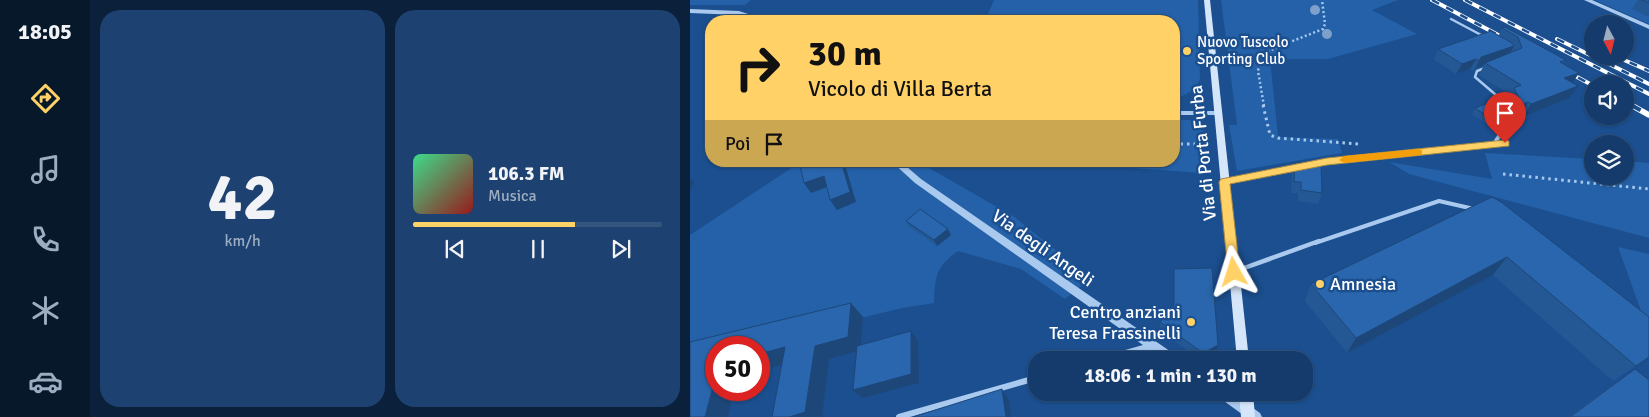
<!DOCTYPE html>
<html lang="it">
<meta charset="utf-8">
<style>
body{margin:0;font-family:Signika,sans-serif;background:#1d4271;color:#f1f3f6;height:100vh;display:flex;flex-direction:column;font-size:19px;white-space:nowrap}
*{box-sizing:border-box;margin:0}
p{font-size:16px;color:#9dadc1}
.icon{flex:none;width:28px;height:28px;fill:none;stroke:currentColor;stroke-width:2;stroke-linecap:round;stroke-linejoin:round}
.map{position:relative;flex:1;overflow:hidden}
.details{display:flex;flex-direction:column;gap:10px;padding:10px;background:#0b203b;width:600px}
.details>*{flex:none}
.guide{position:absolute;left:15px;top:15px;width:475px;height:152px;border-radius:20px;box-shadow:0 1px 4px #0004,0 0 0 1px #33557e;background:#ffd166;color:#111;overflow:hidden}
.needle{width:32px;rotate:173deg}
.buttons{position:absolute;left:894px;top:15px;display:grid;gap:10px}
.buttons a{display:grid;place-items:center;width:50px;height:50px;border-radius:50%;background:#143b6b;box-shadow:0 1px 4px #0004,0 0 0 1px #33557e;font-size:25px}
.speed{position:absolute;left:15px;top:336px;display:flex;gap:10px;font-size:25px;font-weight:700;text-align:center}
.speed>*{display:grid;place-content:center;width:65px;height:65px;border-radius:50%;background:#143b6b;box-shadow:0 1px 4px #0004,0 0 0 1px #33557e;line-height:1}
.speed .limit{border:8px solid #d22;background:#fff;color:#111}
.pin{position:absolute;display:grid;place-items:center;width:42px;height:42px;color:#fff;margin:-51px -21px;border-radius:50% 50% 50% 0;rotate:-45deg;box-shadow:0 0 5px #0007}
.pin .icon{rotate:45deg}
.me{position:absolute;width:55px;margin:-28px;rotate:354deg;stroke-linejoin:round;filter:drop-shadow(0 0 4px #0008)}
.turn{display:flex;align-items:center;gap:18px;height:105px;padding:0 20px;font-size:22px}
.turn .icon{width:65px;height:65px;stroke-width:2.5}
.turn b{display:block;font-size:35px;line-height:42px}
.then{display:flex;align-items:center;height:48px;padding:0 20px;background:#0003;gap:10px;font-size:19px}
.details .card{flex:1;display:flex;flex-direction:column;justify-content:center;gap:8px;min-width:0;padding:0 18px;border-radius:20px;background:#1d4271}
.details .dial{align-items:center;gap:0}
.dial b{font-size:65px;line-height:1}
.song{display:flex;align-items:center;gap:15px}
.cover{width:60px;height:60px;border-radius:8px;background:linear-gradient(135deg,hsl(150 70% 55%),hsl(0 70% 35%))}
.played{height:5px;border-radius:2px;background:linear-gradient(90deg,#ffd166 65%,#33557e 65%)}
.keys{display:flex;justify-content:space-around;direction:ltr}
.details .tiles{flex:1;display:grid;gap:10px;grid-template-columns:repeat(2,1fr)}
.trip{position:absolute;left:338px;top:351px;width:285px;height:50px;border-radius:20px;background:#143b6b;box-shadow:0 1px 4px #0004,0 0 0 1px #33557e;font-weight:700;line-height:50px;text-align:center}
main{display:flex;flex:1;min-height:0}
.menu{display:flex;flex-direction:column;width:90px;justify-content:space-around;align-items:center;background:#08182b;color:#9dadc1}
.menu .icon{width:35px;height:35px}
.menu .active{color:#ffd166}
.menu b{font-size:22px;color:#f1f3f6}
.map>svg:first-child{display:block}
.green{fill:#2461a8}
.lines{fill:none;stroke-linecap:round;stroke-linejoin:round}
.path-far1{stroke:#a9c9ee;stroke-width:2.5;stroke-dasharray:2 2.5;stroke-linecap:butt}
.path{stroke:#a9c9ee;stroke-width:3;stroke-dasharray:2.5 4;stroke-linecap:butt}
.service-far2{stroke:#a9c9ee;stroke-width:2.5}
.service-far1{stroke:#a9c9ee;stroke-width:4}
.service{stroke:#a9c9ee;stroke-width:4.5}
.minor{stroke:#a9c9ee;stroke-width:6}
.tertiary{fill:#a9c9ee;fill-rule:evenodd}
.secondary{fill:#d6e6fa;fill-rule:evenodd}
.rail-far1-casing{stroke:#fff;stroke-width:4}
.rail-casing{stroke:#fff;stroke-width:5.5}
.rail-far1{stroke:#1b4f8f;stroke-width:2.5;stroke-dasharray:8;stroke-linecap:butt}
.rail{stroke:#1b4f8f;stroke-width:4;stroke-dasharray:11;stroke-linecap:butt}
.tree{fill:#7ea0ca}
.wall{fill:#245895}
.shaded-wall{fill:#1d4779}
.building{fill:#2a66ad;stroke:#1d4779}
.route{fill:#ffd166;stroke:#a68842}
.slow{fill:#f59e0b}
.poi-dot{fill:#ffd166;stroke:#1b4f8f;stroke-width:2}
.labels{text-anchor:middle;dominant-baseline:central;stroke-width:5;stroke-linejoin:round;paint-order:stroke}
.far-poi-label{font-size:15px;fill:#fff;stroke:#1b4f8f;text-anchor:start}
.street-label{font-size:18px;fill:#fff;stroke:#1b4f8f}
.poi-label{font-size:18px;fill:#fff;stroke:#1b4f8f;text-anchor:start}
</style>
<main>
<nav class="menu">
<b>18:05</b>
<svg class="icon active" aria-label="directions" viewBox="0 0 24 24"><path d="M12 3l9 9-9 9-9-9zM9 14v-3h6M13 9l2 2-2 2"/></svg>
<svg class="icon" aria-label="music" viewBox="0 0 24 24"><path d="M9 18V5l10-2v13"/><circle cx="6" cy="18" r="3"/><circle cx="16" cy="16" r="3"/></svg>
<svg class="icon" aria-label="phone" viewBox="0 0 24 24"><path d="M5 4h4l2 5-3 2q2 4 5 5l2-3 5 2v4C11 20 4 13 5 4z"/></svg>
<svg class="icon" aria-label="climate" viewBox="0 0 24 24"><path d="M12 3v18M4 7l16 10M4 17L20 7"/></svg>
<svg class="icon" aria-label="car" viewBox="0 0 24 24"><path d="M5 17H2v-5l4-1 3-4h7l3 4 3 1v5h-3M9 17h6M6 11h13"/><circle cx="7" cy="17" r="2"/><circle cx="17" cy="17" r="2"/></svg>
</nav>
<section class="details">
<div class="tiles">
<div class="card dial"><b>42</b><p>km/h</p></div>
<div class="card">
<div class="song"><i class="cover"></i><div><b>106.3 FM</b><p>Musica</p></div></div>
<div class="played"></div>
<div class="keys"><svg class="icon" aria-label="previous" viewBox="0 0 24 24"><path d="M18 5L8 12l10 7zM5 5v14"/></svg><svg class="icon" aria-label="pause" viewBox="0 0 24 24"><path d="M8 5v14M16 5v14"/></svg><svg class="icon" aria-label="next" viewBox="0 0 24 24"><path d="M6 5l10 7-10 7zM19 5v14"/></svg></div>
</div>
</div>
</section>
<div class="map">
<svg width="959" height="417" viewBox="0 0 959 417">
<rect width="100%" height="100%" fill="#1b4f8f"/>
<path class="green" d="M0,0H61L55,5H0Z
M304,0H508L510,80L502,91L484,100V21H295Z
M531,0H708L682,10L727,34L638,59H580L588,137L648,139L652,153L547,171L539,125H547Z
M905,0H959V24Z
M484,120H513V173L340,161H484Z
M795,153L902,159V176H935V161L959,163V238L719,174L699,162L802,179Z
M112,161H232V164L323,216L401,278L375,299L331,269L268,251C246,267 245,276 244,303L212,308L53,347L26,348L0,361V235Z
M928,247L959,254V333Z"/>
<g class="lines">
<path class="path-far1" d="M574,106L568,71L571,56L585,48L633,29L635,24L632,0"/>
<path class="path" d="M573,105L580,135L588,138L669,144
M484,144H505
M813,174L959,189"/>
<path class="service-far2" d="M761,19L793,36
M795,68L787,71L785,77L813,101"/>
<path class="service-far1" d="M804,144L811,133L822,123L818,114
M619,165L815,143
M535,181L607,167
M625,243L749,201L784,209"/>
<path class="service" d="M546,271L629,241"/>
<path class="minor" d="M411,360L461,346
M209,417L346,378"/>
<path class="tertiary" d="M894,0H902L959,25V29Z
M0,9L49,11L79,21H71L49,15L0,13Z
M484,111H528L532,113L528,115H484Z
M201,161H210L231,179L487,356L489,360H474L225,183Z
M525,392H541L570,413L572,417H556L527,396Z"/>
<path class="secondary" d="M514,0H520L559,360H547Z
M549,392H563L565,417H551Z"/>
<g class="rail-far1-casing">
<path id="rail-far1" d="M742,0L814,38
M775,0L959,94
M867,39L902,56
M903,56L959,84
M925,56L959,71
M874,70L902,85
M935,102L943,106"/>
</g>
<g class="rail-casing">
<path id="rail" d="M941,105L959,115"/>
</g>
<use href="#rail-far1" class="rail-far1"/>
<use href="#rail" class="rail"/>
</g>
<g class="tree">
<circle cx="625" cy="10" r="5"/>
<circle cx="637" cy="34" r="5"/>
</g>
<path class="wall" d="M948,0H959V17L942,9Z
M812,28L876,60L873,64L889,73L882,83L888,86L879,98L833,117L830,115L824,117L817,100L820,95L789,75L794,65L786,68L784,71L780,69L766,74L744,60L748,49L809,35Z
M785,108L821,114L817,120L801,127L782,114Z
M605,162L632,193L628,204L608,201V193H601L602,173Z
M802,197L946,366L923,381L803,275L657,353L615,301L621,284Z
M216,221L261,235L247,246L219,226Z
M470,322L528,345L526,353L515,360H511L470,331Z
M945,369L959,417H878L923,384Z"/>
<path class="shaded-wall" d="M824,46L818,57L795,63L794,65L786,68L784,71L791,57Z
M786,59L780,69L766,74L772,64Z
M889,73L881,85L874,78Z
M888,86L879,98L833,117L841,104Z
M838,102L830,115L824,117L832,105Z
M821,114L817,120L801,127L804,121Z
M151,161H154L166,202L147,210L140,200Z
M134,176L140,186L121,193L114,183Z
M0,179L4,183L0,190Z
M258,229L261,235L247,246L244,240Z
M817,257L803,275L657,353L666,338Z
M161,303L173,317L170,350L139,359L132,417H99L125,346Z
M221,331L228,341L229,383L172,398L163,390Z
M528,345L526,353L515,360H513V353Z
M95,347L111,360L69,371V354Z
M26,375V390H44L38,417H15Z
M312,389L319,401L321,417H316Z"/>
<path class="building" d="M951,0H959V3Z
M815,27L876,60L870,62L889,73L874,78L888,86L841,104L838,102L832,105L824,88L831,85L795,63L832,48L828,37L812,28Z
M801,31L822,43L824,46L791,57L789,61L786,59L772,64L748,49Z
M815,97L821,114L804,121L785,108Z
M109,161H151L160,192L140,200L134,176L114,183Z
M605,162L631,165L632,193L611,190V182H604Z
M802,197L811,202L959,317V357L946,366L817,257L666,338L621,284Z
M230,209L258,229L244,240L216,221Z
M522,268L528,345L513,353L470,322L484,305V269Z
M161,303L158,337L125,346L115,412L99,417H82L95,347L69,354V348H26V375L15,417H0V342Z
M221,331V374L163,390L167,346Z
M945,369L959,380V417H880Z
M312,389L316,417H223Z"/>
<path class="route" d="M815,140L819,141V146L637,165L540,184L550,272L544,277L538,272L529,182L531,179L637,158Z"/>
<path class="slow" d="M729,149L732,150V155L654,163L649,160L654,156Z"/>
<g class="poi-dot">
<circle cx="497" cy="51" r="5"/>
<circle cx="630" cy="284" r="5"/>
<circle cx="501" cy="322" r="5"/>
</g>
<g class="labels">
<g class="far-poi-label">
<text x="507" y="42">Nuovo Tuscolo<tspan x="507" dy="17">Sporting Club</tspan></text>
</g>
<g class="street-label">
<text transform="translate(513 153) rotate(-96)">Via di Porta Furba</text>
<text transform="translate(353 248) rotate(35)">Via degli Angeli</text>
</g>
<g class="poi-label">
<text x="640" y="284">Amnesia</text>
<text x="491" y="312" text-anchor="end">Centro anziani<tspan x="491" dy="21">Teresa Frassinelli</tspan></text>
</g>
</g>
</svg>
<div class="buttons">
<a><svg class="needle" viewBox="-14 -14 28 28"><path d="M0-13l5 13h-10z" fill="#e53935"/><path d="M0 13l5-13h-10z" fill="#9dadc1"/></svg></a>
<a><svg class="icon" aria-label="sound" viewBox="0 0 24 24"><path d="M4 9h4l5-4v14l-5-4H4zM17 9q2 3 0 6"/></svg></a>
<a><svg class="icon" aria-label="layers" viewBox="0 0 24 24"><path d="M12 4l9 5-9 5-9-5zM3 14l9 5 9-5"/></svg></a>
</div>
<div class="speed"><div class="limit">50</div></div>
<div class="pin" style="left:815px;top:143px;background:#d93025"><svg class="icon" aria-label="arrive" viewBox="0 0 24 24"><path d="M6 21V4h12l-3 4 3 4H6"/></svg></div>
<svg class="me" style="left:544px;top:272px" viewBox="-20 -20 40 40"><path d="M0-17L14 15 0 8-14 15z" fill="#ffd166" stroke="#fff" stroke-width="4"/></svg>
<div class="trip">18:06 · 1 min · 130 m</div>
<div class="guide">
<div class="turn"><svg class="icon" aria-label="right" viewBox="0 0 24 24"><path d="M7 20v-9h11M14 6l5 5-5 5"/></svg><div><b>30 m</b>Vicolo di Villa Berta</div></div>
<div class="then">Poi<svg class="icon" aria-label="arrive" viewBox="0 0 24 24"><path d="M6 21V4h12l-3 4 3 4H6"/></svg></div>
</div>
</div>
</main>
